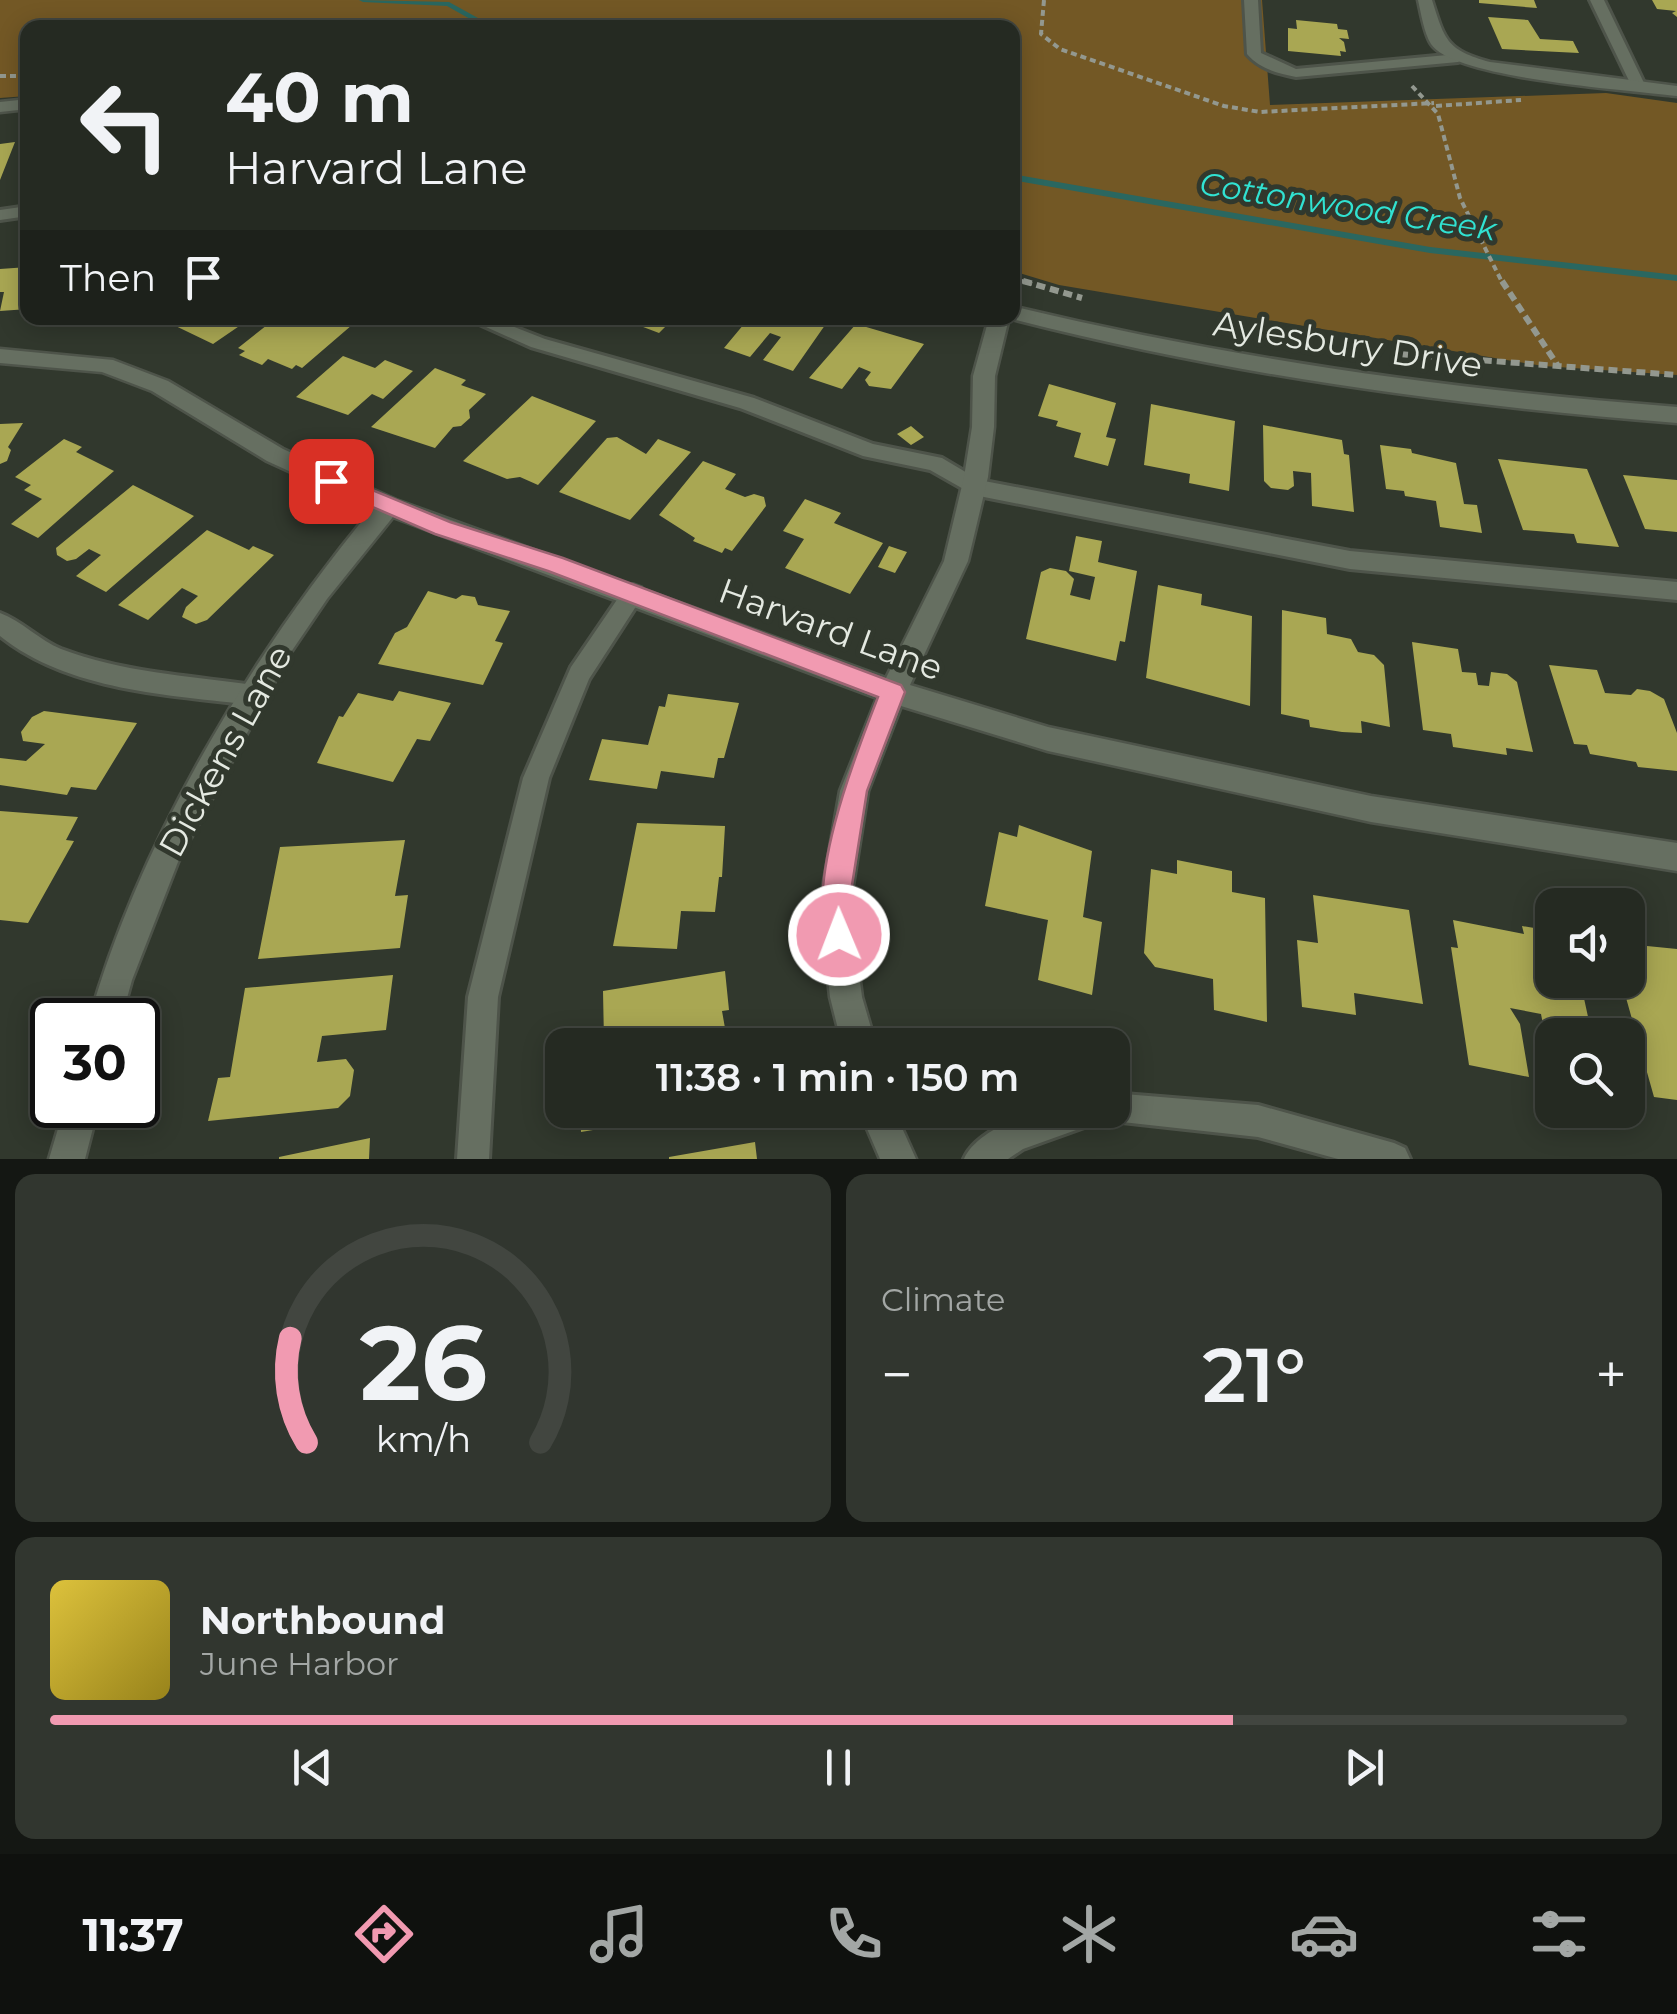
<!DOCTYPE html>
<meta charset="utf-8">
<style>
body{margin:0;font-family:Montserrat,sans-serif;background:#31362f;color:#f1f3f6;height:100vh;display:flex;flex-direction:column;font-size:38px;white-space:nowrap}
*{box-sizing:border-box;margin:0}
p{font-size:32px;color:#a3a7a5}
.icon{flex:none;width:55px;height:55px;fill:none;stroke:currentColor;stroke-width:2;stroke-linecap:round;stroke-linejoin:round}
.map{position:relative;height:1159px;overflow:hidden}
.panel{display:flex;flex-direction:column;gap:15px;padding:15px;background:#141713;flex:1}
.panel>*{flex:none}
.banner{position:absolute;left:20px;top:20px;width:1000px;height:305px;border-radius:20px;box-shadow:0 5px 25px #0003,0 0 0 2px #424640;background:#252a22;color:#f1f3f6;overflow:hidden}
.controls{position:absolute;left:1535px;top:888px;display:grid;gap:20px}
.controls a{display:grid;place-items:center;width:110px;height:110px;border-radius:20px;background:#252a22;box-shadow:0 5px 25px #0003,0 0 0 2px #424640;font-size:50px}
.speed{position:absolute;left:30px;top:998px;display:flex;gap:20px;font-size:50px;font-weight:700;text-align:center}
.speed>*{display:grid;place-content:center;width:130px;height:130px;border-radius:50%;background:#252a22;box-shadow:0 5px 25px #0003,0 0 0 2px #424640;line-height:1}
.speed .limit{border:5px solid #111;border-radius:15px;background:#fff;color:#111}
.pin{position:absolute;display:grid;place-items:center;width:85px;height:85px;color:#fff;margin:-42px;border-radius:20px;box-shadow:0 5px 15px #0006}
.me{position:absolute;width:110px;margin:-55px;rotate:359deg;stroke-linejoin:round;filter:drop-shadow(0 0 8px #0008)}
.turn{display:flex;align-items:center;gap:35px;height:210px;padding:0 40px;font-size:45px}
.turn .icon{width:130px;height:130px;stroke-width:2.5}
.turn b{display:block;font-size:70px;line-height:85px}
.then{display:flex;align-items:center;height:95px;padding:0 40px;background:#0003;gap:20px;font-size:38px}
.big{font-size:75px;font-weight:600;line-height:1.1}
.panel .card{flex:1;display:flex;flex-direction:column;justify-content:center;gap:15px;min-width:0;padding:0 35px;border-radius:20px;background:#31362f}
.panel .dial{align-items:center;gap:0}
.dial svg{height:260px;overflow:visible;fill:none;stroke:#424640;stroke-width:7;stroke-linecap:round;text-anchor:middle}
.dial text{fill:#f1f3f6;stroke:none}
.song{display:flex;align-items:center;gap:30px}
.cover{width:120px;height:120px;border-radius:15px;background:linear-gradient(135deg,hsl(50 70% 55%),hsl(50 70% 35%))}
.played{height:10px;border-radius:5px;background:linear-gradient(90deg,#f19ab1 75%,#424640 75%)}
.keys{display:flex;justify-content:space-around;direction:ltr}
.heat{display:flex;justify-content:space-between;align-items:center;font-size:55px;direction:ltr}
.panel .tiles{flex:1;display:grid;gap:15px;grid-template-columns:1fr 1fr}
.card:last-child{grid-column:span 2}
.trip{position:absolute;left:545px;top:1028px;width:585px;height:100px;border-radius:20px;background:#252a22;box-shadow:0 5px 25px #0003,0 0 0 2px #424640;font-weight:600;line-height:100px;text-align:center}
.tab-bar{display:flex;height:160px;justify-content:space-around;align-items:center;background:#0f110e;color:#a3a7a5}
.tab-bar .icon{width:70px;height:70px}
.tab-bar .current{color:#f19ab1}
.tab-bar b{font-size:45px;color:#f1f3f6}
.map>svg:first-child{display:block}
.green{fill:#735825}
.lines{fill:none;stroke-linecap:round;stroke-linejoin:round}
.stream{fill:#2a6760;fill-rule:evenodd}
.building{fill:#a9a753}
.lane-casing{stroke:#4e544a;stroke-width:6}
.street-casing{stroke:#4e544a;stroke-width:5}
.secondary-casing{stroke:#4e544a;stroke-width:5}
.path-far1{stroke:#93988f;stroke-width:4;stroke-dasharray:6 4;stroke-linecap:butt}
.path{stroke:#93988f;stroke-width:6;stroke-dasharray:9 5;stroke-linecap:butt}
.lane{fill:#666f61;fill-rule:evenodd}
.street{fill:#666f61;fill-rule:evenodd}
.secondary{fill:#666f61;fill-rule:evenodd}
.route{fill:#f19ab1;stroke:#9d6473;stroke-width:2.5}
.labels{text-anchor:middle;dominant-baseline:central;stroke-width:10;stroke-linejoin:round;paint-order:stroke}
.far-water-label{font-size:32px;font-style:italic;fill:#31e2d2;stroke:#31382d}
.street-label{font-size:35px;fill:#e4e9e1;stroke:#31382d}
</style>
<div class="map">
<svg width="1677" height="1159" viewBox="0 0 1677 1159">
<rect width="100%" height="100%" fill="#31382d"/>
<path class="green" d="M0,0H1262L1270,105L1606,93L1677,103V375L1543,366L1059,285L1013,271L1012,28H28L27,96L0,98Z"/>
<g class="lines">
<path class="stream" d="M359,0L449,2L496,28H486L447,6L363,2Z
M1012,174L1430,247L1677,275V281L1430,253L1012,180Z"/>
</g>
<path class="building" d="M1479,0H1534L1537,8L1479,3Z
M1652,0H1677V17L1672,13L1676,11L1657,9Z
M1488,17L1528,20L1540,39L1573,41L1579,53L1502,49Z
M1296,20L1337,24L1338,29L1347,30L1349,39L1339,38L1344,42L1346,52L1340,51L1341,56L1288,51V28L1297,29Z
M15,142L0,180V144Z
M28,267V309L0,311L4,292H0V269Z
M159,318H251L213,344Z
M276,318H297L310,326L321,318H332L352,325L302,368L296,365L292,369L268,359L262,365L239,355L245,351L238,348Z
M635,318H674L659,333L630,322Z
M749,318H830L793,371L763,360L781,337L770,333L750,357L724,348Z
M856,324L924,344L891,389L869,386L865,380L871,372L859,367L842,389L809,378Z
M343,356L375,368L385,360L413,371L383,399L372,394L348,415L296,397Z
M435,368L466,380L461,385L486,394L469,410L470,418L461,426L453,427L435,448L371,427Z
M1049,384L1116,403L1106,437L1116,439L1108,466L1074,457L1081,433L1056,426L1058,421L1038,416Z
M532,396L596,421L538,485L520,477L507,479L463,461Z
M1151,404L1235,421L1229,491L1189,483L1190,474L1144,465Z
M23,423L8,447L11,450L7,461L0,464V424Z
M1263,425L1342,440L1344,454L1349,455L1354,512L1312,506L1311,473L1293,471L1294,486L1288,490L1271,488L1264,481Z
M911,426L924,437L911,445L897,434Z
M617,437L646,454L658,439L691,452L630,520L559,492L607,438Z
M64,439L82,447L76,452L114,471L38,538L11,524L42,499L24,490L31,485L15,477Z
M1380,445L1411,449L1412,453L1456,463L1464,504L1477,505L1482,533L1440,527L1436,501L1405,496L1404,491L1386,489Z
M1498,459L1587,469L1619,547L1577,543L1574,534L1523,530Z
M703,461L736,474L725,489L745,497L754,494L764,497L766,506L732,551L725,548L722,553L693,541L695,538L659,515Z
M1623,475L1677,480V532L1645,529Z
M133,485L194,516L106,592L76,576L101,555L89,549L76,559L67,561L57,555L56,548Z
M805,499L841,513L834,523L883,543L850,594L785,568L804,539L783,531Z
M207,530L249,550L253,546L274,555L207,620L196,624L182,617L186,607L198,596L182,588L148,620L118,605Z
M1076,536L1102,541L1098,562L1137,571L1125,642L1120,641L1116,661L1026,639L1041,572L1050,568L1066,571L1074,579L1070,595L1090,600L1095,577L1069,571Z
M889,546L907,552L895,573L878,567Z
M1158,585L1202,594L1201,605L1252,616L1250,706L1146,678Z
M428,591L456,599L462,595L475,597L478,605L510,611L495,641L503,643L483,685L378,664L395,633L407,627Z
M1282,610L1326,618L1327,634L1351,639L1358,652L1374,655L1384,665L1390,727L1361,721L1362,733L1342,732L1310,727L1309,720L1281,714Z
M1412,642L1458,649L1462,672L1476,673L1478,685L1489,686L1491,672L1507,674L1517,682L1533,752L1506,748L1507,755L1453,747L1451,734L1423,730Z
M1549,665L1597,670L1605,693L1631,695L1637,689L1650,691L1664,699L1677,733V771L1638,767L1636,762L1590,754L1587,745L1574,744Z
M399,691L451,703L430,741L417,739L393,782L317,763L339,716L343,717L358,693L393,701Z
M668,694L739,703L724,758H718L714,778L661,771L657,789L589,780L602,739L648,745L659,706L665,707Z
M44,711L137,723L96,790L71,787L67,795L0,785V758L26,761L45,744L23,741L21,732L32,717Z
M0,811L78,817L66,840L74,841L28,923L0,920Z
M637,823L725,826L722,877H719L715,912L681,911L677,949L613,946Z
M1019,825L1092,851L1083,917L1102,922L1092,995L1038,980L1048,920L985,906L999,832L1017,837Z
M405,840L395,896L408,895L400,948L258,959L280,847Z
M1177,860L1232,871V892L1265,898L1267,1022L1214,1010L1213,979L1155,967L1144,953L1151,869L1177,874Z
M1313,895L1409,910L1423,1004L1354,993L1356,1015L1302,1007L1297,940L1318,943Z
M1453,920L1524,934L1522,926L1552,931V980H1580L1592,1035H1552V1050L1547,1045L1541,1014L1510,1008L1520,1024L1529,1077L1469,1065L1451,947L1458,948Z
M1637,945L1677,949V1100L1654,1097L1621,980H1628V948L1639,949Z
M725,971L729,1010L722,1011L728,1045H627V1037L604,1041L603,991Z
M393,975L386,1030L322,1036L317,1062L346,1059L354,1070L350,1096L338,1108L208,1121L218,1078L230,1077L245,988Z
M580,1110H701V1112L581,1132Z
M370,1138L369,1159H279V1157Z
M755,1142L757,1159H669V1157Z"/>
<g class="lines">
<g class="lane-casing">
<path id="lane" d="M1244,0H1258L1261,53L1296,69L1458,54L1465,58L1458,62L1296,77C1277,73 1260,69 1247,54Z
M1590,0H1604L1645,85L1643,88L1631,85Z
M28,206V216L0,220V210Z
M466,318H491L545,339L754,398L873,444L942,458L979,480L1350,551L1677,582V600L1350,569L974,495L930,470L863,456L740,408L531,347Z
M633,585L641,588L644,594L589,679L549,778L498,997L489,1159H457L468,997L523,778L571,667L625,588Z
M0,613C22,621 39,640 61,649C121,672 189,676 253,685L262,688L265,695L262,702L253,705C170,695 68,691 0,636Z
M1112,1093L1258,1105L1394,1143L1405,1148L1410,1159H1338L1258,1137L1104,1120L1023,1149L1008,1159H964C975,1133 1022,1113 1050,1110C1070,1108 1092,1110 1112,1110Z"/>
</g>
<g class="street-casing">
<path id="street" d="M1418,0H1432C1445,41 1447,50 1490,62L1677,86V96C1631,90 1454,79 1431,44C1424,33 1421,13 1418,0Z
M989,318H1009L995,376L994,427L988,477L968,561L910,685L1048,727L1371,796L1677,843V871L1371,822L1048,751L901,706L868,791L850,904L862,997L876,1045H842L830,997L820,904L840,791L877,698L393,517L327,599L289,655L178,862L132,980L121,1020H89C140,840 253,652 372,509L267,461L152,391L102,372L0,363V349L113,360L168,381L283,449L396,500L886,678L944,561L964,477L972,427L973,376Z
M65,1105H99L85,1159H49Z
M859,1110H894L916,1159H880Z"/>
</g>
<g class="secondary-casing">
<path id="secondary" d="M28,99V109L0,112V102Z
M1012,306C1232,359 1452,390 1677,407V423C1451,405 1228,375 1008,318H1012Z"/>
</g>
<path class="path-far1" d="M1044,0L1041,34L1060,49L1224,106L1260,112L1434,103
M0,76H21
M1412,86L1438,114L1460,198L1503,284
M1436,106L1521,100
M1012,278L1032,284"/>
<path class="path" d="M1023,281L1082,298
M1502,281L1558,366
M1399,354L1677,375"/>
<use href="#lane" class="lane"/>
<use href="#street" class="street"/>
<use href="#secondary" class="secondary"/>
</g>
<path class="route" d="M331,473L450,522L563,558L901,685L905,692L867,791L849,904L853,935L849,945L839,949L829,945C804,885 855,756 878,697L548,571L435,534L324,486L321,481Z"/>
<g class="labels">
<g class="far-water-label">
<text transform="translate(1348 206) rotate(9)">Cottonwood Creek</text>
</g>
<g class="street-label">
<text transform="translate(1348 344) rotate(9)">Aylesbury Drive</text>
<text transform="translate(831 629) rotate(20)">Harvard Lane</text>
<text transform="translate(225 751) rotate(-61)">Dickens Lane</text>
</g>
</g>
</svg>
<div class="controls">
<a><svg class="icon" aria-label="sound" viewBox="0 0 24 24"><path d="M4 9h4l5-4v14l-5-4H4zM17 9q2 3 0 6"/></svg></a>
<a><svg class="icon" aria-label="search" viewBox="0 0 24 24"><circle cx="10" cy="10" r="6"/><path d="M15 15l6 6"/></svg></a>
</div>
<div class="speed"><div class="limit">30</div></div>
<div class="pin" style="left:331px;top:481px;background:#d93025"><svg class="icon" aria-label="arrive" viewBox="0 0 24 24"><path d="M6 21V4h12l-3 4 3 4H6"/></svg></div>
<svg class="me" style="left:839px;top:935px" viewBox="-20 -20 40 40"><circle r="17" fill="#f19ab1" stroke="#fff" stroke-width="3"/><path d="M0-11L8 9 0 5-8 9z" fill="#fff"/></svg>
<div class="trip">11:38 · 1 min · 150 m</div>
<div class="banner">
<div class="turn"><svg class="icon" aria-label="left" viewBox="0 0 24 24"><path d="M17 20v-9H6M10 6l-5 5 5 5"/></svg><div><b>40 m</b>Harvard Lane</div></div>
<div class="then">Then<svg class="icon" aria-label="arrive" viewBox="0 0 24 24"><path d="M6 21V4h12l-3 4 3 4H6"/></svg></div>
</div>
</div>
<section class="panel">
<div class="tiles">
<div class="card dial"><svg viewBox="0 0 100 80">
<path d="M14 69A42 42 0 1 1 86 69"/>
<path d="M14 69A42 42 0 0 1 9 37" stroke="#f19ab1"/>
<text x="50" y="56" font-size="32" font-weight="700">26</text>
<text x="50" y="72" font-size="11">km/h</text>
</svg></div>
<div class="card"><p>Climate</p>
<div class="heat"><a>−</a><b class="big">21°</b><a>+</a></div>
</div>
<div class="card">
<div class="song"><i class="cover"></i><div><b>Northbound</b><p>June Harbor</p></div></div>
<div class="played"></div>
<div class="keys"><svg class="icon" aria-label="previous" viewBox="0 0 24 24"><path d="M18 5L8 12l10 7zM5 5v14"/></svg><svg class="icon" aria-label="pause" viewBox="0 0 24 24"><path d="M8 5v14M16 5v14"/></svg><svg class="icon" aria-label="next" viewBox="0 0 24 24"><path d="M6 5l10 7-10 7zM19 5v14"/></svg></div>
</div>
</div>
</section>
<nav class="tab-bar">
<b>11:37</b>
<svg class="icon current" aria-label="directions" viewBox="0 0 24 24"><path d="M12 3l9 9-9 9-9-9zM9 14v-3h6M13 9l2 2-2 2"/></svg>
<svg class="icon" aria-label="music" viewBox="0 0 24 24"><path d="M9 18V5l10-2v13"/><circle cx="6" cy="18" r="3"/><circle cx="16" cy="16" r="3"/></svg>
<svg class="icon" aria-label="phone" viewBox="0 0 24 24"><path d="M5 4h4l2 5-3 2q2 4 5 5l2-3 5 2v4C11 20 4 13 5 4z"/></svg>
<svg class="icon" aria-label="climate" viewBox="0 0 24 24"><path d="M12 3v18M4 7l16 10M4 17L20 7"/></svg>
<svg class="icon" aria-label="car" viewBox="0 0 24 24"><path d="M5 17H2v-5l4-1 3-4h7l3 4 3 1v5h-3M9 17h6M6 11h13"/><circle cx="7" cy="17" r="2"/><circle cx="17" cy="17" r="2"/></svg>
<svg class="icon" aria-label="filters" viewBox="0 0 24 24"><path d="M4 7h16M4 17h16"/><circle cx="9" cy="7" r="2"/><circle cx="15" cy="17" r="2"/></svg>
</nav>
